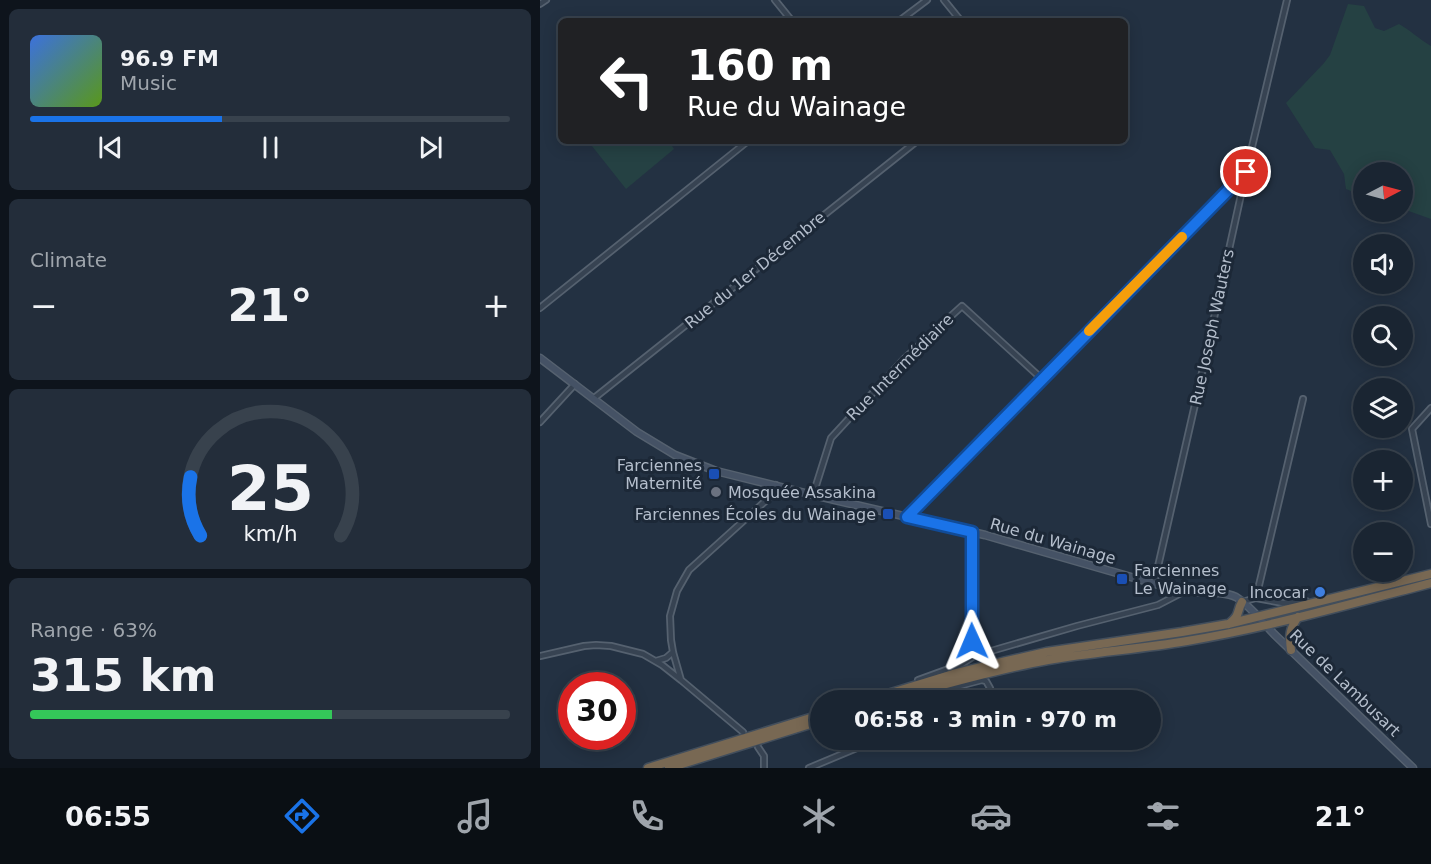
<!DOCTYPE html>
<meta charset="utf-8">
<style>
body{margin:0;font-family:"DejaVu Sans",sans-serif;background:#232d3a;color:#f1f3f6;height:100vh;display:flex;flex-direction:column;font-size:22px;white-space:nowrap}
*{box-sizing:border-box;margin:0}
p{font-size:20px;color:#9fa5ac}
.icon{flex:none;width:33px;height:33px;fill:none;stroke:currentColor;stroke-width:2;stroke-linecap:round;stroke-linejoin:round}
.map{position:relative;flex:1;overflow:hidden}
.panel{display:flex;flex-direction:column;gap:9px;padding:9px;background:#0e141c;width:540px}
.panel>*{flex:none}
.guide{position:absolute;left:18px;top:18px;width:570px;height:126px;border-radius:9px;box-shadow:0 3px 15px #0003,0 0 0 2px #38424d;background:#202124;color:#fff;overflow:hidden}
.needle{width:39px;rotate:84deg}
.controls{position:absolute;left:813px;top:162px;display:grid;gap:12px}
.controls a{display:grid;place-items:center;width:60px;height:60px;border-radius:50%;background:#1a2532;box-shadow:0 3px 15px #0003,0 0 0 2px #38424d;font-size:30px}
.speed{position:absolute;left:18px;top:672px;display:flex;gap:12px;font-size:30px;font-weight:700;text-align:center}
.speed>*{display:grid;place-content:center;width:78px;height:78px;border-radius:50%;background:#1a2532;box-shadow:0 3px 15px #0003,0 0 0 2px #38424d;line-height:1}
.speed .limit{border:9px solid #d22;background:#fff;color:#111}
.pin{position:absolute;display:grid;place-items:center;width:51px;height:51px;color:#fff;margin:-26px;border:3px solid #fff;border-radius:50%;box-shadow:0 2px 6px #0007}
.me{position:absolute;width:66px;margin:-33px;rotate:359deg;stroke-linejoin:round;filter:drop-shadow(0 0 4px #0008)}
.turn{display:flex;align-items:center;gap:21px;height:126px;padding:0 30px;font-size:27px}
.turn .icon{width:78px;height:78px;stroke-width:2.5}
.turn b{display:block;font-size:42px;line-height:51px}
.big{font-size:45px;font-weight:800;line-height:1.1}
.panel .tile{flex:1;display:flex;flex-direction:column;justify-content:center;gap:9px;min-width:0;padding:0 21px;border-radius:9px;background:#232d3a}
.panel .dial{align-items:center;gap:0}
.dial svg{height:156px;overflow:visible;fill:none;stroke:#38424d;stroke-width:7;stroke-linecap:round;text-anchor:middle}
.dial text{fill:#f1f3f6;stroke:none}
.song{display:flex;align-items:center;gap:18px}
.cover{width:72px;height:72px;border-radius:9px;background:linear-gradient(135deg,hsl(220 70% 55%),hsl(90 70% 35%))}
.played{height:6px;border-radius:3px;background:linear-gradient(90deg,#1a73e8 40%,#38424d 40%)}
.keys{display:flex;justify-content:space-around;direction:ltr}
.heat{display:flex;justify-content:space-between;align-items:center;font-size:33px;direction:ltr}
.charge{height:9px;border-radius:4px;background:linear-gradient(90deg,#34c759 63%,#38424d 0)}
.trip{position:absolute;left:270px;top:690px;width:351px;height:60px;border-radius:30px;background:#1a2532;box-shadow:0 3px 15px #0003,0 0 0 2px #38424d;font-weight:800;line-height:60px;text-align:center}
.menu{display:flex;height:96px;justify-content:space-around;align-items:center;background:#0a0f14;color:#9fa5ac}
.menu .icon{width:42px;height:42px}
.menu .active{color:#1a73e8}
.menu b{font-size:27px;color:#f1f3f6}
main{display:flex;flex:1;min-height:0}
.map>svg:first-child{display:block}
.green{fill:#254143}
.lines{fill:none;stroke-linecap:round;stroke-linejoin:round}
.street-casing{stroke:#55616f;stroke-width:8}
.secondary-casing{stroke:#55616f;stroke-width:9}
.highway-casing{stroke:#424e5c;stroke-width:11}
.street{stroke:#374352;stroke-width:4.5}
.secondary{stroke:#455265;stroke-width:6}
.highway{stroke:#786853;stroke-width:8}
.route-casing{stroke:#114b97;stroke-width:15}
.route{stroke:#1a73e8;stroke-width:10}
.slow{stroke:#f59e0b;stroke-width:10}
.transit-dot{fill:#1a4fb4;stroke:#1c2837;stroke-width:2}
.worship-dot{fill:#6b7280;stroke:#1c2837;stroke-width:2}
.shop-dot{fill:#3f7fe0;stroke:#1c2837;stroke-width:2}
.labels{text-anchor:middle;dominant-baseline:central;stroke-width:6;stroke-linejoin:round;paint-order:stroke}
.street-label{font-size:16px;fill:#b4becc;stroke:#1c2837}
.poi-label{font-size:16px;fill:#b4becc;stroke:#1c2837;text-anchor:end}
</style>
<main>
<section class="panel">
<div class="tile">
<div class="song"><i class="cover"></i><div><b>96.9 FM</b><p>Music</p></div></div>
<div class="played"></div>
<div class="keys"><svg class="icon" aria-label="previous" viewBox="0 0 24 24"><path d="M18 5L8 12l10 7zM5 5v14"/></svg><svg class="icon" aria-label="pause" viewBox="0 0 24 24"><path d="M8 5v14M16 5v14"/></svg><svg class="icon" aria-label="next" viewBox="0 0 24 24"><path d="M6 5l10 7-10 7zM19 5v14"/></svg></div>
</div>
<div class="tile"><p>Climate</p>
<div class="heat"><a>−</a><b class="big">21°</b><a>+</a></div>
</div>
<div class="tile dial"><svg viewBox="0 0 100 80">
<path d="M14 69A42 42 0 1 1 86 69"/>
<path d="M14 69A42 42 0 0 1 9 39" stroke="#1a73e8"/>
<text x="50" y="56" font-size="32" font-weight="700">25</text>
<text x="50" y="72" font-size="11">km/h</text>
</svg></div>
<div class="tile"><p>Range · 63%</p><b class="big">315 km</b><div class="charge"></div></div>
</section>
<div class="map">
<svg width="891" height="768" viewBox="0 0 891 768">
<rect width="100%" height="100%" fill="#233142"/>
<path class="green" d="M808,4L824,6L835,28L844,31L859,24C870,30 879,39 891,46V219L863,209L862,172H824L823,196L806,189L804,174L790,150L775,148L746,103L784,63L790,55Z
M48,141H129L134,149L86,189Z"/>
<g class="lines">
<g class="street-casing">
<path id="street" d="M235,0L252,21
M404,0L421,21
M0,4L6,0
M359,21L387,0
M0,308L208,141
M53,399L377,141
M891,408L872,429L891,524
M0,422L35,384
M273,495L291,438L364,359L422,306L502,379
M367,517L706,172
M432,532V614L434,656
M614,584L656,400L706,172L747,0
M716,598L763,399
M702,602L716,598L743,603L766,601
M0,656L44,646L56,645L71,646L103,654L122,665L141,680L203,732
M116,661L126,658L133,652
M141,680L133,652L131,640L130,616L137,591L149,570L231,496L236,485
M378,680L422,664L434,656L537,626L618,605L643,592
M375,700L381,696L442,680L446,681L450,688
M218,747L224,756V768
M269,768L336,740"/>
</g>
<g class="secondary-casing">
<path id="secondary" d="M0,358L97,432L135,455L176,471L273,495L445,535L643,592C656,592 685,591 696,597C709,605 723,622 734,634L873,768"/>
</g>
<g class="highway-casing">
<path id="highway" d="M689,624C701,614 696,613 702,602
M751,650C749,636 750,628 758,617
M328,700L413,674L462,662L506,652L642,632L688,624L891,574
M349,700C401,685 454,670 508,660C554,652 601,649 647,641C730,627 810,604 891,583
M108,768L280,715
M129,768L280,721"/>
</g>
<use href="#street" class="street"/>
<use href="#secondary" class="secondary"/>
<use href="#highway" class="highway"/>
</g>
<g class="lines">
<g class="route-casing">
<path id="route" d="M432,641V532L367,517L706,172"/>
</g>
<use href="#route" class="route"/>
<path class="slow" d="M549,331L642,237"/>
</g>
<g class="transit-dot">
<rect x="168" y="468" width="12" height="12" rx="3"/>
<rect x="342" y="508" width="12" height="12" rx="3"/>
<rect x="576" y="573" width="12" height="12" rx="3"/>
</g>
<circle class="worship-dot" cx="176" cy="492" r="6"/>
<circle class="shop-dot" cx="780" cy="592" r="6"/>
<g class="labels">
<g class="street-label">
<text transform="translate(215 270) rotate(-39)">Rue du 1er Décembre</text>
<text transform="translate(672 327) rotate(-78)">Rue Joseph Wauters</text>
<text transform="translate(360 367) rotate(-45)">Rue Intermédiaire</text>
<text transform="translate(513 541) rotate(16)">Rue du Wainage</text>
<text transform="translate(805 683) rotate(44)">Rue de Lambusart</text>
</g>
<g class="poi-label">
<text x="162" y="465">Farciennes<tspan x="162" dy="18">Maternité</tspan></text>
<text x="188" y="492" text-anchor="start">Mosquée Assakina</text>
<text x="336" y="514">Farciennes Écoles du Wainage</text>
<text x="594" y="570" text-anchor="start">Farciennes<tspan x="594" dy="18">Le Wainage</tspan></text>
<text x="768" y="592">Incocar</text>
</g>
</g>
</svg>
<div class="controls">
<a><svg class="needle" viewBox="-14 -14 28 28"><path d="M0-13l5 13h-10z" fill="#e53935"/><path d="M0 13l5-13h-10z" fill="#9fa5ac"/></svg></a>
<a><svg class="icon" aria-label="sound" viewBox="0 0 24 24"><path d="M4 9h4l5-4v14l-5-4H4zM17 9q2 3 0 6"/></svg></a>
<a><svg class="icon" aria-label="search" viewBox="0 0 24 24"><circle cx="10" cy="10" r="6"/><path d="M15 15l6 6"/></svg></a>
<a><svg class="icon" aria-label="layers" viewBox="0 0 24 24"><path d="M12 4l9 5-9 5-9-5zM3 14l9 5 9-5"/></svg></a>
<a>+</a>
<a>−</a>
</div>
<div class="speed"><div class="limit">30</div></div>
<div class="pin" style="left:706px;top:172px;background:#d93025"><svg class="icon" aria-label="arrive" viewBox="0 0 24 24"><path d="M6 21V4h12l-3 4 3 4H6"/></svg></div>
<svg class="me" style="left:432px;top:641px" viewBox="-20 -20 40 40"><path d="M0-17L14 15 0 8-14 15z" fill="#1a73e8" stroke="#fff" stroke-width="4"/></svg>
<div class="trip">06:58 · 3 min · 970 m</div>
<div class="guide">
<div class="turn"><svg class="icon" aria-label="left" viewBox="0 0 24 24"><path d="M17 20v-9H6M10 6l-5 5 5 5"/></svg><div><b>160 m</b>Rue du Wainage</div></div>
</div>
</div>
</main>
<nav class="menu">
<b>06:55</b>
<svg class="icon active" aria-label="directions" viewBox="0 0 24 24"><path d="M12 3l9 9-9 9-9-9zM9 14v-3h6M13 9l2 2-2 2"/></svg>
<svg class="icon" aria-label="music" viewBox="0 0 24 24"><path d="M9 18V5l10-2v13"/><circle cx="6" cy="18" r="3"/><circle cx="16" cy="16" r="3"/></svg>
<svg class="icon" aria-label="phone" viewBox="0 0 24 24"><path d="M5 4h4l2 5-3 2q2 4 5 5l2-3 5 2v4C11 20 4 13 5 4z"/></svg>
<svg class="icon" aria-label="climate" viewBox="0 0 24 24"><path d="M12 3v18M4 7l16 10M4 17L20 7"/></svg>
<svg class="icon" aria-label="car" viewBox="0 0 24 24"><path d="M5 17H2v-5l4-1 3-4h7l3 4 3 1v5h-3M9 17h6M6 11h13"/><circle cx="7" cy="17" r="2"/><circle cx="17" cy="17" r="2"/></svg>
<svg class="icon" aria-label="filters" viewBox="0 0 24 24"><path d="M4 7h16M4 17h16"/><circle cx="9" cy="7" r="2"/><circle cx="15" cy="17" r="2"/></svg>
<b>21°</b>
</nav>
